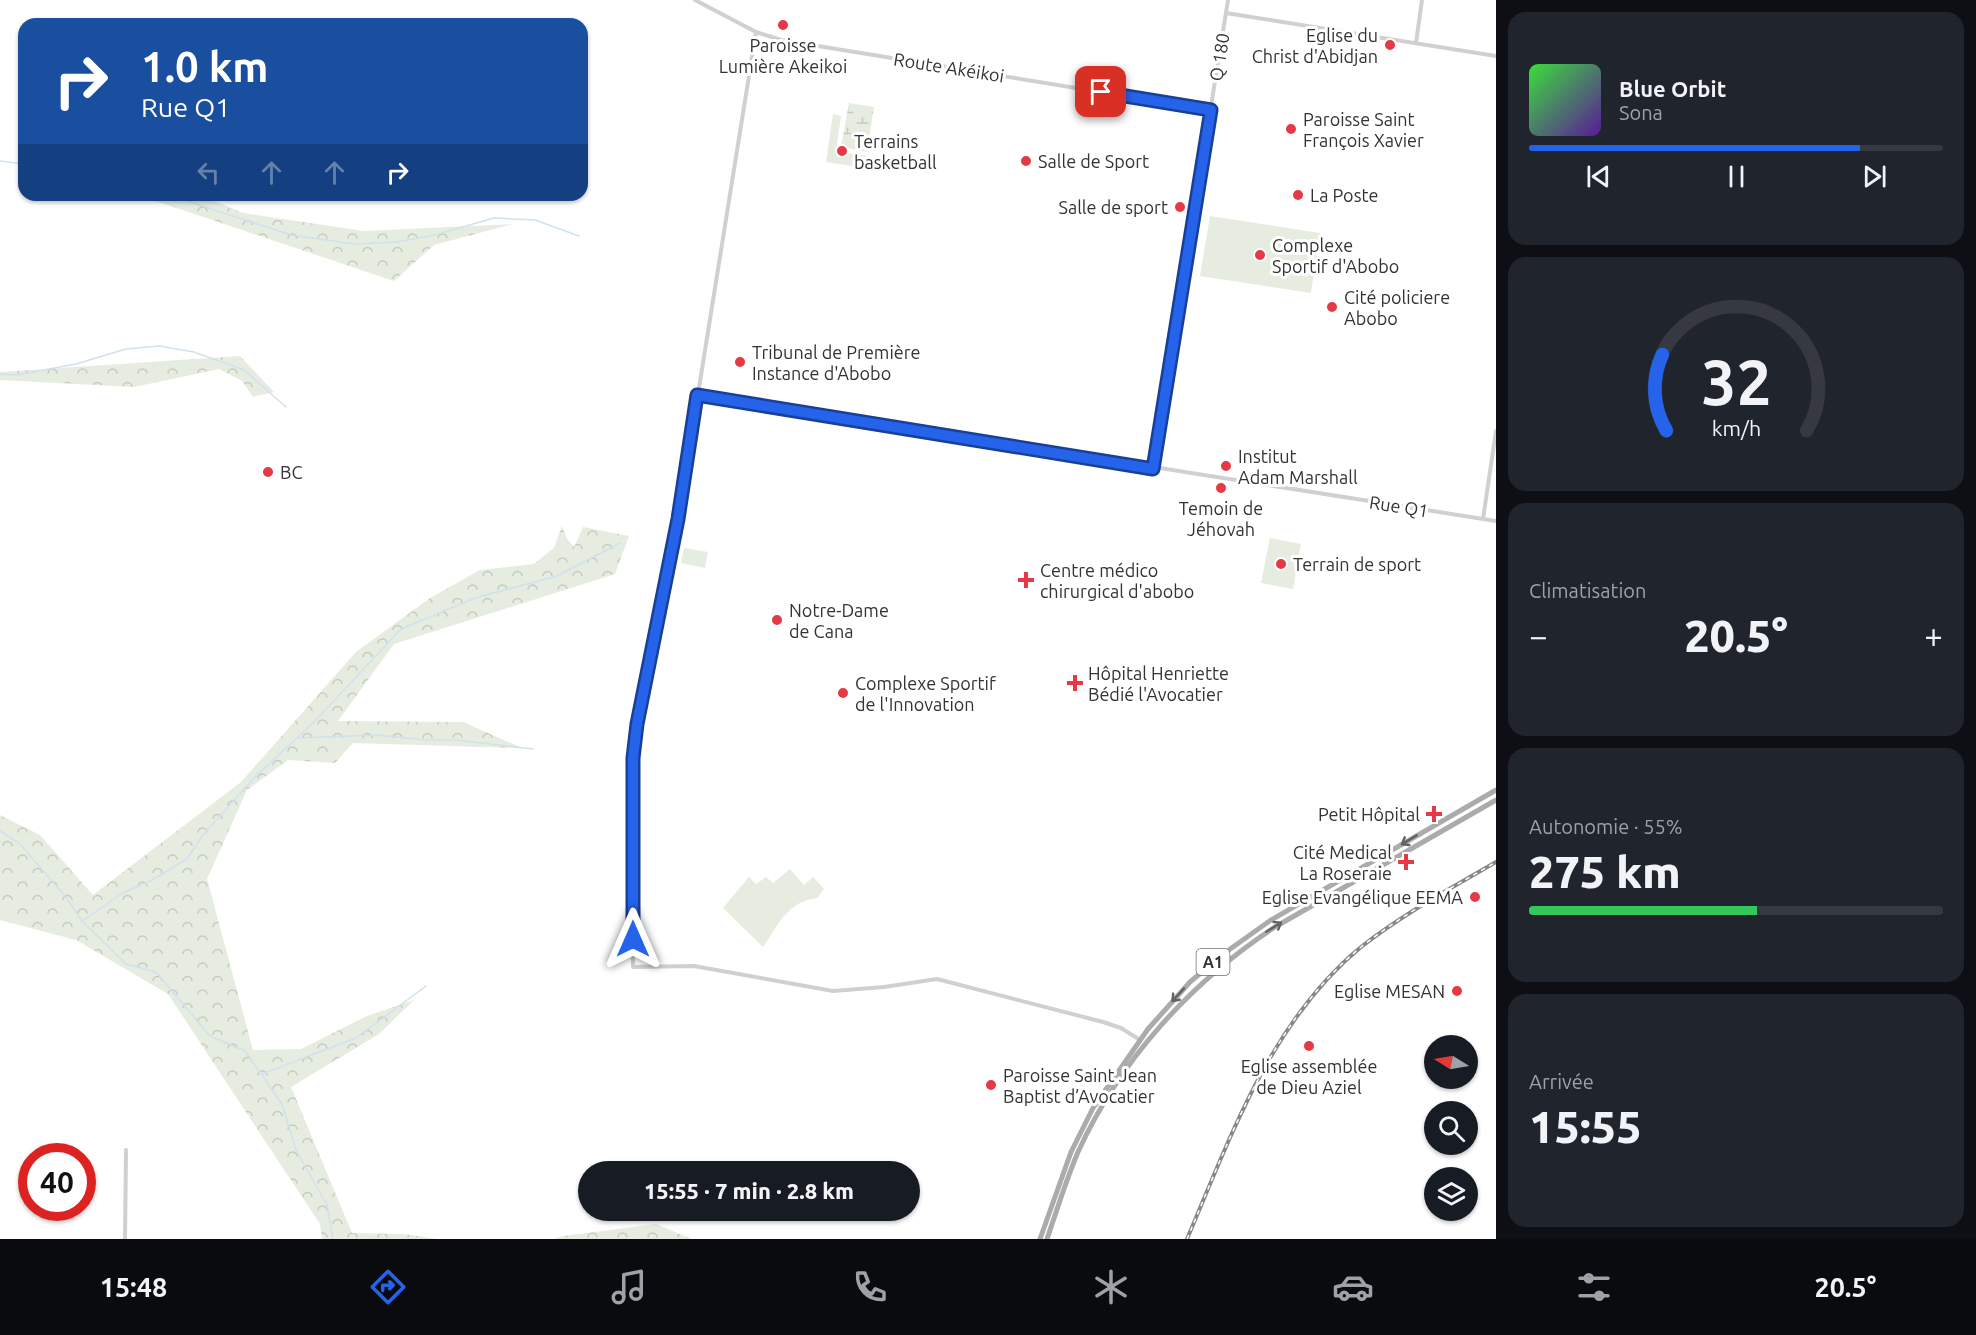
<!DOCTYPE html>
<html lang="fr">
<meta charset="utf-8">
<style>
body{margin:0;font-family:Ubuntu,sans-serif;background:#20242c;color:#f1f3f6;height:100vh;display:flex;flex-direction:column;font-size:22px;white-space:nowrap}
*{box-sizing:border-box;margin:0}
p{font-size:20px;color:#9ea1a6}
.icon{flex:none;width:33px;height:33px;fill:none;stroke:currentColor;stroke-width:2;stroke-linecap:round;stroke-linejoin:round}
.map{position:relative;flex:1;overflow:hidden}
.sheet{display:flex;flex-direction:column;gap:12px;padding:12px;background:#0d0f14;width:480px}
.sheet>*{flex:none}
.hud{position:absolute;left:18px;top:18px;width:570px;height:183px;border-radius:18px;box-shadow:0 2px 4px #0004;background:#1a4fa0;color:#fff;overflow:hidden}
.needle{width:39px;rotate:281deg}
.tools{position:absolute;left:1424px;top:1035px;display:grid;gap:12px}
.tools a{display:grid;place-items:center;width:54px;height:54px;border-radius:50%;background:#171b24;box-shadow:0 2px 4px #0004;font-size:30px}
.speed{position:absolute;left:18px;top:1143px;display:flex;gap:12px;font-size:30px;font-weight:700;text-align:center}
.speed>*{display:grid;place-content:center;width:78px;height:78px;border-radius:50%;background:#171b24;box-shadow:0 2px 4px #0004;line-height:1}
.speed .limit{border:9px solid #d22;background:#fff;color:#111}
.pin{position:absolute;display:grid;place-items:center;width:51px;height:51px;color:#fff;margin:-26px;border-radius:12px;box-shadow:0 3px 9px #0006}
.me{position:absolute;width:66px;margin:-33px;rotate:0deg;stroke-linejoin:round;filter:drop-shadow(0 0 4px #0008)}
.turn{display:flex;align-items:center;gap:21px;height:126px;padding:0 24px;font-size:27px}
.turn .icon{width:78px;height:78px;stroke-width:2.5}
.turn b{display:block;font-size:42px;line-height:51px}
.lanes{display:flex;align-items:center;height:57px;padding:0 24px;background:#0003;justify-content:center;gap:30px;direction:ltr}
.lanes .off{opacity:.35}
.big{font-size:45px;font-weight:800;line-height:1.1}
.sheet .card{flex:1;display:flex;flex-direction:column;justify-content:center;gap:9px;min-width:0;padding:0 21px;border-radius:18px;background:#20242c}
.sheet .dial{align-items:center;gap:0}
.dial svg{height:156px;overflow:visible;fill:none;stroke:#363941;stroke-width:7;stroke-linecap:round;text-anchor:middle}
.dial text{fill:#f1f3f6;stroke:none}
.song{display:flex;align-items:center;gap:18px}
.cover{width:72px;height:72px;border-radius:9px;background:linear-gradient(135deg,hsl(120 70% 55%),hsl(270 70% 35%))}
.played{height:6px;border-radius:3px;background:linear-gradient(90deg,#2563eb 80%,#363941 80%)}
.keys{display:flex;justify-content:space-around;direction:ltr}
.heat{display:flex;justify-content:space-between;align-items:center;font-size:33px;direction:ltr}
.charge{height:9px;border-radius:4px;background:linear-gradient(90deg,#34c759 55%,#363941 0)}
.trip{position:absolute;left:578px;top:1161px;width:342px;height:60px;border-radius:30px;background:#171b24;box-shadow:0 2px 4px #0004;font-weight:800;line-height:60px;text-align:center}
.tabs{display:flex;height:96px;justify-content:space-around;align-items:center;background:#090b0e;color:#9ea1a6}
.tabs .icon{width:42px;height:42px}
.tabs .active{color:#2563eb}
.tabs b{font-size:27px;color:#f1f3f6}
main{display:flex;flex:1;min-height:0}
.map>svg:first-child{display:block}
.forest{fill:url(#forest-crowns)}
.wetland{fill:url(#wetland-marsh)}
.green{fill:#e6ecdf}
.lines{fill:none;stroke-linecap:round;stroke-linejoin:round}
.stream{stroke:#cfe2ee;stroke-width:1.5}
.minor{stroke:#d0d0d0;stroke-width:4}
.major{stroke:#ababab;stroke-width:5}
.rail-casing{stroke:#888;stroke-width:4}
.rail{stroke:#fff;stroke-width:1.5;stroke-dasharray:4.5;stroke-linecap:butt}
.oneway{stroke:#636363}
.route-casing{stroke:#184099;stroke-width:15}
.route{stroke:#2563eb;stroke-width:10}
.poi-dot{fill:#e63946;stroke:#fff;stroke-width:2}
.labels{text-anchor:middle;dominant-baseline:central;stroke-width:6;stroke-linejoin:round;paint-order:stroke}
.shield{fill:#fff;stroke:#707070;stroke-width:1.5}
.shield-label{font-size:16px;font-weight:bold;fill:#333}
.poi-label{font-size:18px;fill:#333;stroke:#fff;text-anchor:start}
.street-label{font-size:18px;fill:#333;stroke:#fff}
</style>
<main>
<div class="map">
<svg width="1496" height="1239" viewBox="0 0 1496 1239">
<defs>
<pattern id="forest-crowns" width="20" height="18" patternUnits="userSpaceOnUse" patternTransform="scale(1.5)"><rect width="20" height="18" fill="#e6ecdf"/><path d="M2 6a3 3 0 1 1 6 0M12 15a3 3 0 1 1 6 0" fill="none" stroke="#c6cbc0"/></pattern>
<pattern id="wetland-marsh" width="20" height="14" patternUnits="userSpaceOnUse" patternTransform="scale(1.5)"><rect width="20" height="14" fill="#e6ecdf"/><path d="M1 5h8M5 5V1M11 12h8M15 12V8" fill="none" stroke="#c6cbc0"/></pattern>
</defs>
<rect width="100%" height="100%" fill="#fff"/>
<path class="forest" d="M138,195H200L243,213L364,231L513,224L434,245L394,281Z
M240,356L274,392L253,397L242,381L219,369L134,387L0,380V372Z
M562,526L567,539L574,547L583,527L629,536L615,574L394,644L338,721L463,722L522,748L353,743L335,763L288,760L247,790L207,879L253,1050L301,1049L367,1016L414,1000L379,1034L291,1087L352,1233L404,1234L437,1239H322L320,1224L168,994L76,940L0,920V815L40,835L93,895L241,782L356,652L430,598L480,570L534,564L554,548Z
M656,1224L692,1239H554L563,1236Z"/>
<path class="wetland" d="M849,103L874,107L867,152L841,147Z"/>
<path class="green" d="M833,114L841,116L836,151L868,156L866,168L826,162Z
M1210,216L1320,233L1311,293L1200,276Z
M1270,538L1301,544L1293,589L1261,583Z
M684,548L708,552L705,568L681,563Z
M790,869L804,885L813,877L824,889L817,898C787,902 779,924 763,947L723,908L749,877L756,884L766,877L773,883Z"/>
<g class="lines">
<path class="stream" d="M0,161L24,164
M169,195L291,235L355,244L397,242L435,235L494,218L535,220L579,236
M0,374L17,375L76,364L126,349L159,346L194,352L244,370L286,407
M298,738L377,735L425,740H456L533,749
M0,831L19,843L65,896L82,921L126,964L156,972L210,1036L245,1051L282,1104L296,1150L327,1205L333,1239
M82,921L123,893L152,880L187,859L202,836L257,775L315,721L401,629L475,598L557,576L620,543
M262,1074L356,1038L426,986"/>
<path class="minor" d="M695,0L756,32L781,40L1211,110
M1226,13L1496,56
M756,32L678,519L637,724L633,758V967L694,966L833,991L884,987L937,979L1103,1022L1121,1028L1140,1040
M1416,43L1422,0
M697,395L1496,521
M1153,469L1228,0
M1483,519L1496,431
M125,1239L126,1150"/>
<path class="major" d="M1040,1239L1071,1152L1093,1108L1148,1029L1190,982L1226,952L1271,920L1496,790
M1047,1239C1057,1210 1066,1180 1078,1152C1120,1060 1191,982 1275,927L1496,800"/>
<g class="rail-casing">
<path id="rail" d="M1187,1239C1231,1136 1271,1021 1361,947C1403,914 1450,889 1496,862"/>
</g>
<use href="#rail" class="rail"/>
</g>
<defs><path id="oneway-shaft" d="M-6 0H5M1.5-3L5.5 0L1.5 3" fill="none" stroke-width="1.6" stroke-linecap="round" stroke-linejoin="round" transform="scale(1.5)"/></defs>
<g class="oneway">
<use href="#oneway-shaft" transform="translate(1409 840) rotate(149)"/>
<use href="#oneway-shaft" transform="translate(1274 927) rotate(-32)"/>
<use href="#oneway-shaft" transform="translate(1178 995) rotate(133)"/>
</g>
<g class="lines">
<g class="route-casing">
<path id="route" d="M633,939V758L637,724L678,519L697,395L1153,469L1211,110L1101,92"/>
</g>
<use href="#route" class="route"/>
</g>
<g class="poi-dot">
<circle cx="783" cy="25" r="6"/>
<circle cx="1390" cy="45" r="6"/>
<circle cx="1291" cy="129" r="6"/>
<circle cx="842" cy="151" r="6"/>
<circle cx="1026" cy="161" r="6"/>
<circle cx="1298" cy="195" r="6"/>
<circle cx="1180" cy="207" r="6"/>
<circle cx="1260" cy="255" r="6"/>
<circle cx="1332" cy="307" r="6"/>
<circle cx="740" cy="362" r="6"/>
<circle cx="1226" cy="466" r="6"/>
<circle cx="268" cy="472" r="6"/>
<circle cx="1221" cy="488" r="6"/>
<circle cx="1281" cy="564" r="6"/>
<path d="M1023 571h6v6h6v6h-6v6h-6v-6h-6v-6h6z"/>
<circle cx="777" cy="620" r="6"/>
<path d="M1072 674h6v6h6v6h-6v6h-6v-6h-6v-6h6z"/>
<circle cx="843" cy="693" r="6"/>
<path d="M1431 805h6v6h6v6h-6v6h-6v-6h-6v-6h6z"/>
<path d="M1403 853h6v6h6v6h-6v6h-6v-6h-6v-6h6z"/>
<circle cx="1475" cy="897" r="6"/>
<circle cx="1457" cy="991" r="6"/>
<circle cx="1309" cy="1046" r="6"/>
<circle cx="991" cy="1085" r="6"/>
</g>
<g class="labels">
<rect class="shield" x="1196.5" y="949" width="33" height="26" rx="4.5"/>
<g class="shield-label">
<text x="1213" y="962">A1</text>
</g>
<g class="poi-label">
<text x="1378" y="35" text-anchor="end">Eglise du<tspan x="1378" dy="21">Christ d'Abidjan</tspan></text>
<text x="783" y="45" text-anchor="middle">Paroisse<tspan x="783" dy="21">Lumière Akeikoi</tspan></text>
<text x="1303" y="119">Paroisse Saint<tspan x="1303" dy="21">François Xavier</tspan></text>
<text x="854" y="141">Terrains<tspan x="854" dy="21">basketball</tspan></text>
<text x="1038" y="161">Salle de Sport</text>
<text x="1310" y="195">La Poste</text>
<text x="1168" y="207" text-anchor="end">Salle de sport</text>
<text x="1272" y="245">Complexe<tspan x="1272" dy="21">Sportif d'Abobo</tspan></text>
<text x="1344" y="297">Cité policiere<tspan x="1344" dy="21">Abobo</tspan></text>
<text x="752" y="352">Tribunal de Première<tspan x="752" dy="21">Instance d'Abobo</tspan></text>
<text x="1238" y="456">Institut<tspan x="1238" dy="21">Adam Marshall</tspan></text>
<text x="280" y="472">BC</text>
<text x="1221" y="508" text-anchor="middle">Temoin de<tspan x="1221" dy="21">Jéhovah</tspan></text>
<text x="1293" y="564">Terrain de sport</text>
<text x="1040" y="570">Centre médico<tspan x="1040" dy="21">chirurgical d'abobo</tspan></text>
<text x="789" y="610">Notre-Dame<tspan x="789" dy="21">de Cana</tspan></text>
<text x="1088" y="673">Hôpital Henriette<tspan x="1088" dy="21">Bédié l'Avocatier</tspan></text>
<text x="855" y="683">Complexe Sportif<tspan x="855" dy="21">de l'Innovation</tspan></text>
<text x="1420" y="814" text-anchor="end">Petit Hôpital</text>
<text x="1392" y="852" text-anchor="end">Cité Medical<tspan x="1392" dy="21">La Roseraie</tspan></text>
<text x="1463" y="897" text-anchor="end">Eglise Evangélique EEMA</text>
<text x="1445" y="991" text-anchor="end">Eglise MESAN</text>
<text x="1309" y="1066" text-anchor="middle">Eglise assemblée<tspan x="1309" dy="21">de Dieu Aziel</tspan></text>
<text x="1003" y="1075">Paroisse Saint Jean<tspan x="1003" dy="21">Baptist d’Avocatier</tspan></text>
</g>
<g class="street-label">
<text transform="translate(1219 57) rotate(-81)">Q 180</text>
<text transform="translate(949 67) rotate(9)">Route Akéikoi</text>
<text transform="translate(1399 506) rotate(9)">Rue Q1</text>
</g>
</g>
</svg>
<div class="tools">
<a><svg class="needle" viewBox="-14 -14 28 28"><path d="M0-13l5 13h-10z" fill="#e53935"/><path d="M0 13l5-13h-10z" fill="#9ea1a6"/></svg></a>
<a><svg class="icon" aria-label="search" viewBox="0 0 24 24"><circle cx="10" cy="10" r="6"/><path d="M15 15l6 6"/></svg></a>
<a><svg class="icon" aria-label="layers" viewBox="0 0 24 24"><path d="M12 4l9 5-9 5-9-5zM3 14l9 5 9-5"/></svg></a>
</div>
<div class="speed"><div class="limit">40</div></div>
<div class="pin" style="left:1101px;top:92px;background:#d93025"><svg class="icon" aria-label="arrive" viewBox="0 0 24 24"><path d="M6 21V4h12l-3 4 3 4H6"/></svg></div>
<svg class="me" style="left:633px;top:939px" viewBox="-20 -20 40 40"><path d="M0-17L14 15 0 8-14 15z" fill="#2563eb" stroke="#fff" stroke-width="4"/></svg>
<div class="trip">15:55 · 7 min · 2.8 km</div>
<div class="hud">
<div class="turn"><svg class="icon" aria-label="right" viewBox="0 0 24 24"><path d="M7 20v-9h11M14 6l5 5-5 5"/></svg><div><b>1.0 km</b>Rue Q1</div></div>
<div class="lanes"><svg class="icon off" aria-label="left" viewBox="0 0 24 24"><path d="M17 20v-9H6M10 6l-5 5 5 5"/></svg><svg class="icon off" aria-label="ahead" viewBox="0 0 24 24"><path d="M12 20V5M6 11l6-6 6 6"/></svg><svg class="icon off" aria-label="ahead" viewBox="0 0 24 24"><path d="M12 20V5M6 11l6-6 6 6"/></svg><svg class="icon" aria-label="right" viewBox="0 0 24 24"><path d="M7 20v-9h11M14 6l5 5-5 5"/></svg></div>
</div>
</div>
<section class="sheet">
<div class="card">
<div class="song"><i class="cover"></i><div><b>Blue Orbit</b><p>Sona</p></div></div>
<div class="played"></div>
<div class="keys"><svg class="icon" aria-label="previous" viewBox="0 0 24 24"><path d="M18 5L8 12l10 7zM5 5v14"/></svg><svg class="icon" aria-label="pause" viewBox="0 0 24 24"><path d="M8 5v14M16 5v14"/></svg><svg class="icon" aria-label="next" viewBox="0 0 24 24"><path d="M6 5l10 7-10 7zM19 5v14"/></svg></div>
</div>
<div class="card dial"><svg viewBox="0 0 100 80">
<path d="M14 69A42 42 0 1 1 86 69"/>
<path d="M14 69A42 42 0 0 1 12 30" stroke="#2563eb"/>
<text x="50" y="56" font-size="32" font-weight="700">32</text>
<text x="50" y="72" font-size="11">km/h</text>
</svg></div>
<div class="card"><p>Climatisation</p>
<div class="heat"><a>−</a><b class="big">20.5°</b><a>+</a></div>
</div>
<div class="card"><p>Autonomie · 55%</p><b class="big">275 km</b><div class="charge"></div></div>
<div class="card"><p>Arrivée</p><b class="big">15:55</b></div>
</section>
</main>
<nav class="tabs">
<b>15:48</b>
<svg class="icon active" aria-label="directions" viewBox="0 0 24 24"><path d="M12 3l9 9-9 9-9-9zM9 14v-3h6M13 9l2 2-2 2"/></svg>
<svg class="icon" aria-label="music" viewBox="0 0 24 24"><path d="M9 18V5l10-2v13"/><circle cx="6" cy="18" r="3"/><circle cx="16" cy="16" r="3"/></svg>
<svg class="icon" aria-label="phone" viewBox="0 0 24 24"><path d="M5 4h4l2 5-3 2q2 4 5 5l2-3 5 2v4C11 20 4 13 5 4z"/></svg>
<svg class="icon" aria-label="climate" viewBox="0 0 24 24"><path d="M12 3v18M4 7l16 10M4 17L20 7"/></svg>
<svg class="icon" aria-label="car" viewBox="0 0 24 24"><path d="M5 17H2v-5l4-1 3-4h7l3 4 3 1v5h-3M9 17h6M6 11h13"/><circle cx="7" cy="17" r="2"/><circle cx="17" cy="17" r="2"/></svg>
<svg class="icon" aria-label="filters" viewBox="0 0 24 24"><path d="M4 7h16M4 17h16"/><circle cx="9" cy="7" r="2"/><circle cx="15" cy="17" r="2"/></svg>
<b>20.5°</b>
</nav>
